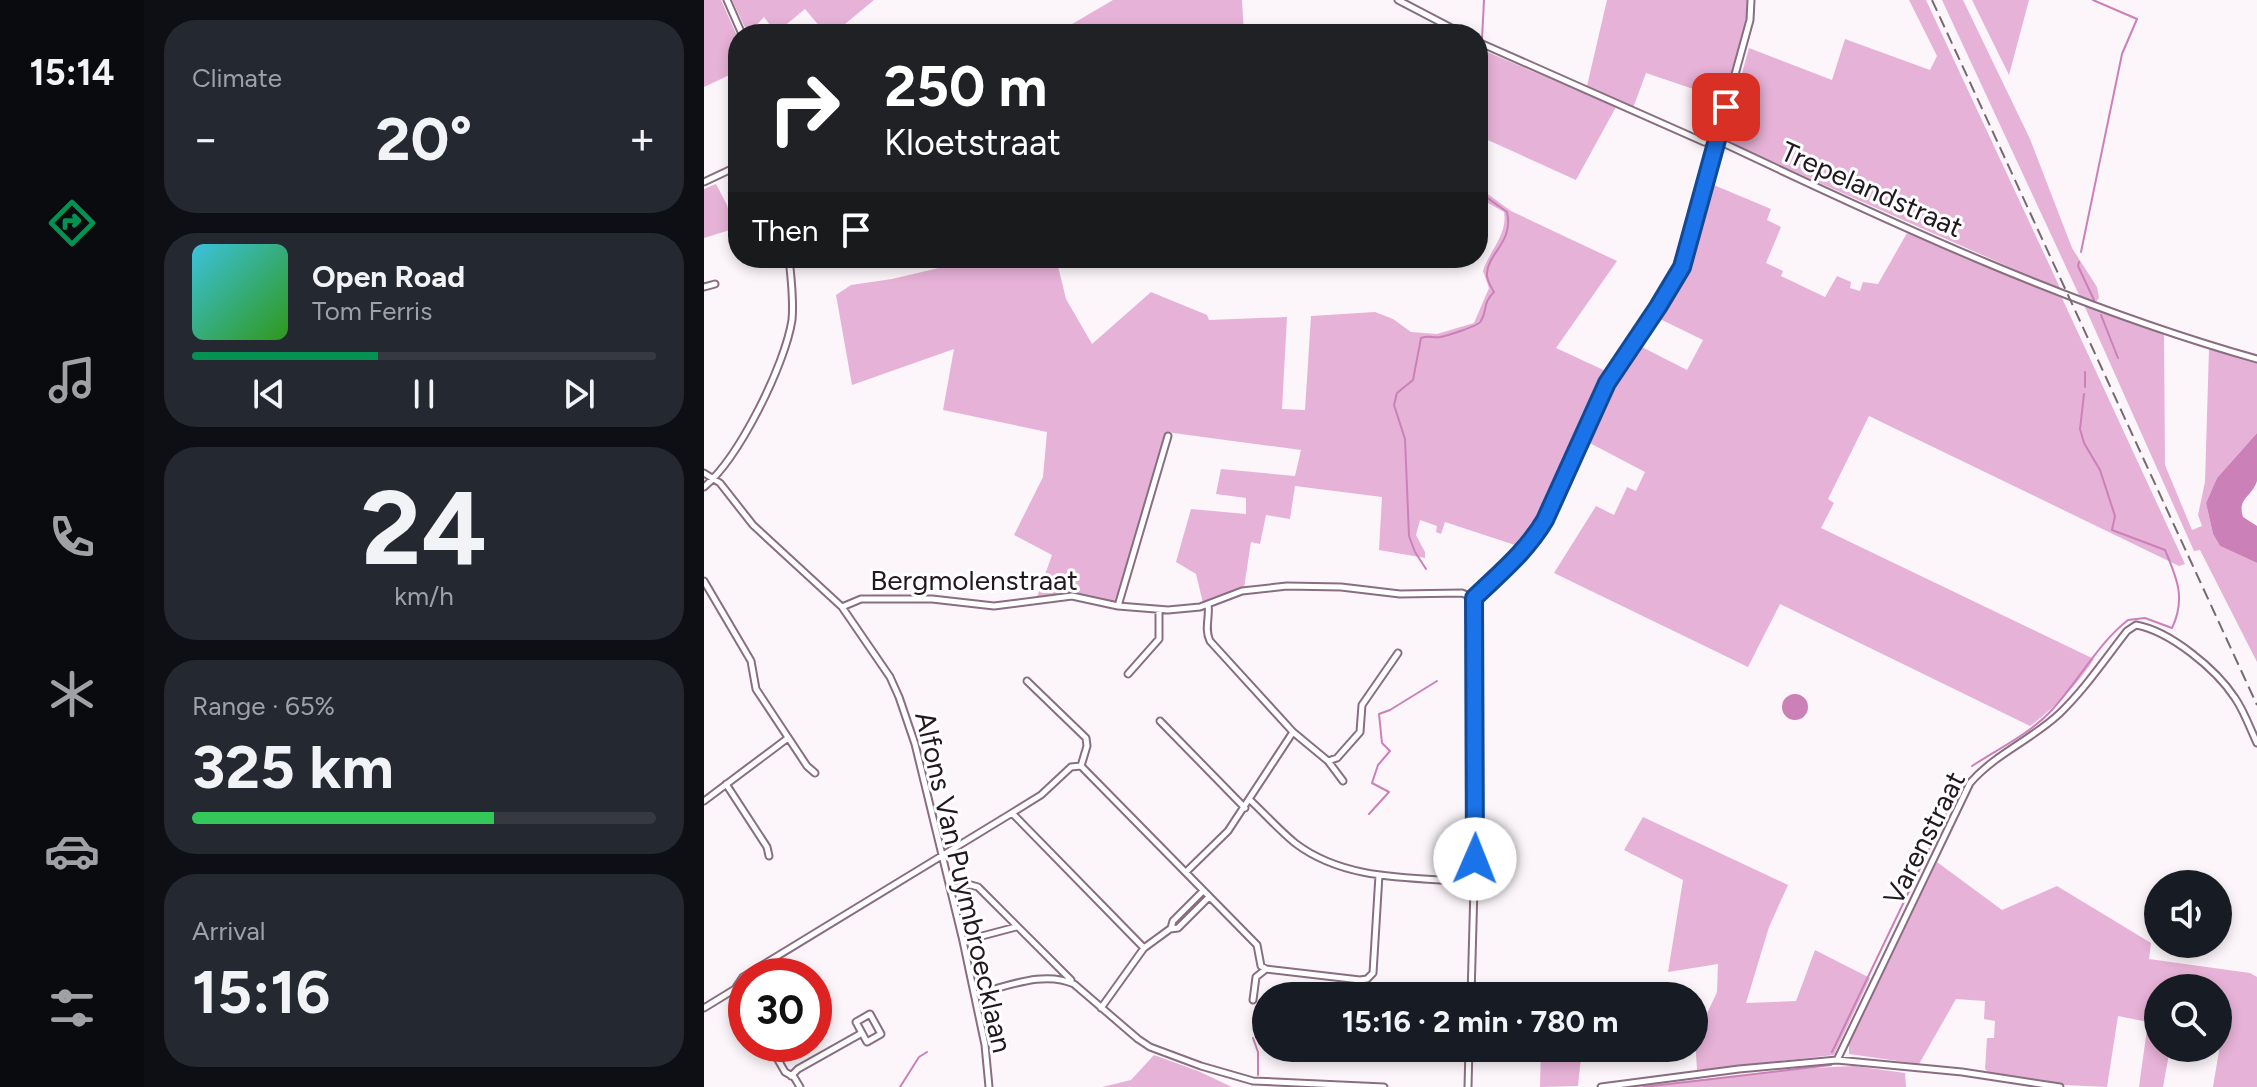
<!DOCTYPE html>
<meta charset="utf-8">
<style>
body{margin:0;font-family:Figtree,sans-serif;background:#242831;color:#f1f3f6;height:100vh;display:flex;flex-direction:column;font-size:30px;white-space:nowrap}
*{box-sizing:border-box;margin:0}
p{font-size:26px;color:#9ea1a6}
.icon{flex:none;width:44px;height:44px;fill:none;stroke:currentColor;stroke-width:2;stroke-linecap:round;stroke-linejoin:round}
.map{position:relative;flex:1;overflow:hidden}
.drawer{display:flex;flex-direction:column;gap:20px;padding:20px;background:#0d0f14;width:560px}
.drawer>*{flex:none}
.banner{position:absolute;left:24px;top:24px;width:760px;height:244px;border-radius:32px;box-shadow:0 4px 12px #0003;background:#202124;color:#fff;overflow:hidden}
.controls{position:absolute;left:1440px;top:870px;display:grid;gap:16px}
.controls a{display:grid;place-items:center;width:88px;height:88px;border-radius:50%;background:#171b24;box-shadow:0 4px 12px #0003;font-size:40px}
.speed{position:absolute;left:24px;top:958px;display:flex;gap:16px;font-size:40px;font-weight:700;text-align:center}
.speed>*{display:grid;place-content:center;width:104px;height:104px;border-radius:50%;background:#171b24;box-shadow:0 4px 12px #0003;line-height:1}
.speed .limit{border:12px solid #d22;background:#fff;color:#111}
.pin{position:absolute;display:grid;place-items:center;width:68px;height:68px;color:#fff;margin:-34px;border-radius:16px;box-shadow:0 4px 12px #0006}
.me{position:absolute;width:88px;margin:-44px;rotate:1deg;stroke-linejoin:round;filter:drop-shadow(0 0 6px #0008)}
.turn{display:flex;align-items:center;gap:28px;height:168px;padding:0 24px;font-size:36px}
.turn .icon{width:104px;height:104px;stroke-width:2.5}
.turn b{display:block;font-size:56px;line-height:68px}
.then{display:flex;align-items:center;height:76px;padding:0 24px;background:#0003;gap:16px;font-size:30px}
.big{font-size:60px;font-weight:700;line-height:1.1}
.drawer .widget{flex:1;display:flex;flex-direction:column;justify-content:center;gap:12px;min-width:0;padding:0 28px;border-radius:32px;background:#242831}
.drawer .dial{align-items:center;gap:0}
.dial b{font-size:104px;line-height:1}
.song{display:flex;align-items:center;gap:24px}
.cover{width:96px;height:96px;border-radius:12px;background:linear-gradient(135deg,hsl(190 70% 55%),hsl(110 70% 35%))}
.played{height:8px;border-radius:4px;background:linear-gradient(90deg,#039252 40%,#363941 40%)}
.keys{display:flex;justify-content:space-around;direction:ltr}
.heat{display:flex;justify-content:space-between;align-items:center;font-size:44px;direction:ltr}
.charge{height:12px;border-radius:6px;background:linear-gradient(90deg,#34c759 65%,#363941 0)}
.trip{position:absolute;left:548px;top:982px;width:456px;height:80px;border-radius:40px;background:#171b24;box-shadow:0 4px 12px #0003;font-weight:700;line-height:80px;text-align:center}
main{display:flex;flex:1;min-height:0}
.dock{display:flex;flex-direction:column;width:144px;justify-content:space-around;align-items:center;background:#090b0e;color:#9ea1a6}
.dock .icon{width:56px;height:56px}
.dock .on{color:#039252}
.dock b{font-size:36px;color:#f1f3f6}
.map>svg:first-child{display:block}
.green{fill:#e6b2d7}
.water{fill:#cb80b8}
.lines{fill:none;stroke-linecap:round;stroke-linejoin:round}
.stream{stroke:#cb80b8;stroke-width:2}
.street-casing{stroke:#886e80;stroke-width:9}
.street{stroke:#fff;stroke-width:5}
.rail{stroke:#746b71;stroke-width:2;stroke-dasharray:12 6;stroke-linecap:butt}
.route-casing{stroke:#114b97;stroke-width:20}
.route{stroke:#1a73e8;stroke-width:14}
.labels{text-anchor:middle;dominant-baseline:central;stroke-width:6;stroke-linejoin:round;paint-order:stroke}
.street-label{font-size:28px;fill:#22181f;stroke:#fff}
</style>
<main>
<nav class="dock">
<b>15:14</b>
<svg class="icon on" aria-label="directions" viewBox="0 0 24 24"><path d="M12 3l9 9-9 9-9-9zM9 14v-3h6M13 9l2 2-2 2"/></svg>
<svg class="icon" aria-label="music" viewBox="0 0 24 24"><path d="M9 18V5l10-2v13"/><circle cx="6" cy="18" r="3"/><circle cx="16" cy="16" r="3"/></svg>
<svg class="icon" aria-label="phone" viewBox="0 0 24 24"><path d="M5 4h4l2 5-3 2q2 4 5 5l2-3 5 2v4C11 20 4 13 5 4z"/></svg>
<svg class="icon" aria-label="climate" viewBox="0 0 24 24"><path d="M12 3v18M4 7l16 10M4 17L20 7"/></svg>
<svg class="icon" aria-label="car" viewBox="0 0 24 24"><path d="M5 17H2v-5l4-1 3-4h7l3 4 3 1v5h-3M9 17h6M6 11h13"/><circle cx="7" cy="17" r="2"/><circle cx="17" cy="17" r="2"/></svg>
<svg class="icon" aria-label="filters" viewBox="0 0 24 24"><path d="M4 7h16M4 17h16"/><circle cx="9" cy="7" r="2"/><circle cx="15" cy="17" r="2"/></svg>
</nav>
<section class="drawer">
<div class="widget"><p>Climate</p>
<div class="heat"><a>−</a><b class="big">20°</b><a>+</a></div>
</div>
<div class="widget">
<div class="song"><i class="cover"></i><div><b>Open Road</b><p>Tom Ferris</p></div></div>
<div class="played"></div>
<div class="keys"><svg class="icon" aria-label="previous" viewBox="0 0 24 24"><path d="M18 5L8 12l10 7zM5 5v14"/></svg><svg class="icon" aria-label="pause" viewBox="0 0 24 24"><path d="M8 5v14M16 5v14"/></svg><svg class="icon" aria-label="next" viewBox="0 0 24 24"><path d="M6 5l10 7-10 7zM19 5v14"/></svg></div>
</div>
<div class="widget dial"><b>24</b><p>km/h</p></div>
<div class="widget"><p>Range · 65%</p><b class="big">325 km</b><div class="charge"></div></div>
<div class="widget"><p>Arrival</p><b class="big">15:16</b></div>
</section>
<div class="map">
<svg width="1553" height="1087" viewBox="0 0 1553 1087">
<rect width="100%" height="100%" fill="#fcf6fa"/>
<path class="green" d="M0,0H17L34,38V71L0,87Z
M28,0H170L129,34H122L101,9L72,33L60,17L44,34Z
M409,0H538L540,34H351Z
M903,0H1043V21L1022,100L942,73L929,108L883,86Z
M1205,0H1222L1357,290L1019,140L1045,48L1128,80L1141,39L1226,70L1233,56Z
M1238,0H1259L1326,139L1368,248L1393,287L1395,298L1391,303L1376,297Z
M1268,0H1325L1305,75L1269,2Z
M774,48L912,107L872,180L775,136L781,192L807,211L913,261L852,348L906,373L898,385L836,522L817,547L741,522L737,534L732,532L733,526L716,520L712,535L721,552V558L675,550L678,497L591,486L586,519L562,515L556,544L547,542L540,588L499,603L492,574L472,562L487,509L542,514V498L512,494L517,469L591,476L597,450L462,432L414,603L368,592L333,597L348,555L310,535L339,477L343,432L239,410L250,349L148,385L132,295L147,285L188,279L277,258H352L362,299L388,344L447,292L503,315L505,320L583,317L578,409L601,410L607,316L671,312L689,319L707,332L733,334L770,323L785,288L779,271C785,251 804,235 800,212L777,199L774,172Z
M1005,183L1067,209L1063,220L1077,227L1062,263L1079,271L1077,276L1121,297L1133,276L1147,282L1146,288L1156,291L1159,282L1174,284L1203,233L1358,298L1481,564L1475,566L1165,416L1124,499L1130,503L1117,528L1390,659C1372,687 1352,706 1326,726L1076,604L1044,667L850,573L892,506L910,515L923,487L932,491L941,472L882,441L912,378L934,345L983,370L999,340L954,318C983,274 994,233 1005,183Z
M12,184L23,205L29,229L0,238V189Z
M1380,305L1460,334L1461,465L1488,530L1498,526L1494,515L1501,482L1505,349L1553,363V433L1513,478L1502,503L1509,534L1516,546L1553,563V662L1496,550L1490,551Z
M939,817L1084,885L1065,927L1042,1003L1092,1001L1111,950L1166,978L1130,1055L993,1070L990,1023L1000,1020L1013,992L1014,964L964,972L979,880L920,850Z
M1233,862L1298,910L1353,886L1447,943L1445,959L1546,973L1553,977V1087H1509L1520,1021L1514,1020V988H1454V1048H1466L1459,1087H1435L1444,1022L1414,1016L1403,1087L1361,1085L1285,1073L1281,1069L1283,1038H1290L1291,1021L1280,1019L1281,1001L1252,999L1215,1064L1145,1054V1044Z
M837,1048H878L874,1086L836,1087Z
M450,1055L494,1071L528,1087H398L427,1080Z
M1150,1066L1201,1073L1202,1087H923L1109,1068Z"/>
<path class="water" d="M1553,433C1553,445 1553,471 1553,481C1548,497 1533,498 1539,517L1553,526V563L1516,546L1509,534L1502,503L1513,478Z
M1078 707a13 13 0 1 1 26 0a13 13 0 1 1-26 0Z"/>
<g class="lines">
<path class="stream" d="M778,39L780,0
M774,116L782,89L776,64V47
M1377,252L1418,54L1433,19L1389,0
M1375,262L1374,266L1390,300
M1397,315L1414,358
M1381,387V372
M722,569L711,552L705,536L701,439L690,405L693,393L709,380L717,338C725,335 728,338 736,337C742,336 775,326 777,321C784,309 778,304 790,292C787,287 782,279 783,273C784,253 810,242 803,212L778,194L774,146
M1268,766C1294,749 1325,734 1346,712C1374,683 1392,645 1424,620L1441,618L1468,628C1482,599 1473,578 1461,550L1408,530L1411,516L1396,470L1380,443L1376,429L1380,394
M665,814L685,792L668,783L674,765L686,751L678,743L675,714L686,710L733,681
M549,1038L554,1052V1075
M1128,1052L1255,787
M196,1087L215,1057L223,1052
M940,1087L1127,1065"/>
<g class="street-casing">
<path id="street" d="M23,0L38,34
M694,0L759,34
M774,42L1000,142L1019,143C1192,225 1368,307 1553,359
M0,182L34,166
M0,287L11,284
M0,473L16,483L49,525L138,607L186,677L195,697L211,744L259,941L281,1045L285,1087
M0,487C35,458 81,365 88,320C90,299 87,278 85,258
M0,581L47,661L52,689L103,766L111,773
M770,598C796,573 821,552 841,520L903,383L954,307L978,267L1046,20L1047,0
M504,604C506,617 500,629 506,641L589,732L624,761L639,781
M414,606L464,436
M138,607L157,599H228L290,606L368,596L414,606L464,610L496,607L538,591L583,586L637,587L696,594L758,593L770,598
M424,674L455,639V610
M456,721L541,808
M624,761L633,758L656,732L658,705L694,653
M377,766L553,945L557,966L562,969L656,980L663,979L669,973L675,875
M22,784L63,847L65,856
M546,800C561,814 575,830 591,843C642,882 710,877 771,882
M0,801L84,738
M308,813L440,948
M482,872L524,831L589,732
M246,888L267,885L274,887L367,980
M467,928L469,921L499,891
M259,941L312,927
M31,989L42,1005
M271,994C303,987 339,970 370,984L434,1039L446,1047L497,1066L549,1081L680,1087
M767,996L772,814L770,598
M549,1000L552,977L562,969
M0,1008L31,989L39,977L308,813L337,795L367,767L377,766L383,746L382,738L323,681
M397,1008L440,948L466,929L474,928L505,897
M65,1044L81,1072L90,1077L96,1087
M1133,1060L1266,783C1291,754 1327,740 1355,714C1381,689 1401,659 1423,631L1432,625C1466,631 1512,669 1531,698C1540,711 1546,728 1553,743
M87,1076L94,1069L158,1033L163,1042L177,1034L166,1014L152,1022L158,1033
M764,1087L765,1048
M897,1087L1035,1069L1133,1060L1258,1072L1356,1087"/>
</g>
<use href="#street" class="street"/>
<path class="rail" d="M1228,0L1553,705"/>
</g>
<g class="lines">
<g class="route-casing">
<path id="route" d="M771,859L770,598C796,573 822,552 841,520L903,383L954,307L978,267L1022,107"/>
</g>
<use href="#route" class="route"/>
</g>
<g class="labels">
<g class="street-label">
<text transform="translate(1168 189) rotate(24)">Trepelandstraat</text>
<text x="270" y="580">Bergmolenstraat</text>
<text transform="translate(1220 838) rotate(-63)">Varenstraat</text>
<text transform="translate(260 882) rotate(77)">Alfons Van Puymbroecklaan</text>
</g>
</g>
</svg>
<div class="controls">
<a><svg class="icon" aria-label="sound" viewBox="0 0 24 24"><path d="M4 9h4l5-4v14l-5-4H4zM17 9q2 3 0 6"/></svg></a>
<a><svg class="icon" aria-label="search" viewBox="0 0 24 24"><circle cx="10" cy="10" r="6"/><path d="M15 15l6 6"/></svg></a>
</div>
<div class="speed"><div class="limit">30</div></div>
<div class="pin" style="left:1022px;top:107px;background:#d93025"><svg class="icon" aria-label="arrive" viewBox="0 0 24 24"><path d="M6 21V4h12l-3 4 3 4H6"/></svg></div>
<svg class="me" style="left:771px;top:859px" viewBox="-20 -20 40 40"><circle r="19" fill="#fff"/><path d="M0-13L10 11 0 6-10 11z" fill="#1a73e8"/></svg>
<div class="trip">15:16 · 2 min · 780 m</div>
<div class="banner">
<div class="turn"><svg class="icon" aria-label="right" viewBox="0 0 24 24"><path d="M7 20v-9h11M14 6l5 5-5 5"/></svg><div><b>250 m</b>Kloetstraat</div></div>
<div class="then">Then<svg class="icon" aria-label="arrive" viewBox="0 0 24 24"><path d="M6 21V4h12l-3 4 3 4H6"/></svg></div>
</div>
</div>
</main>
